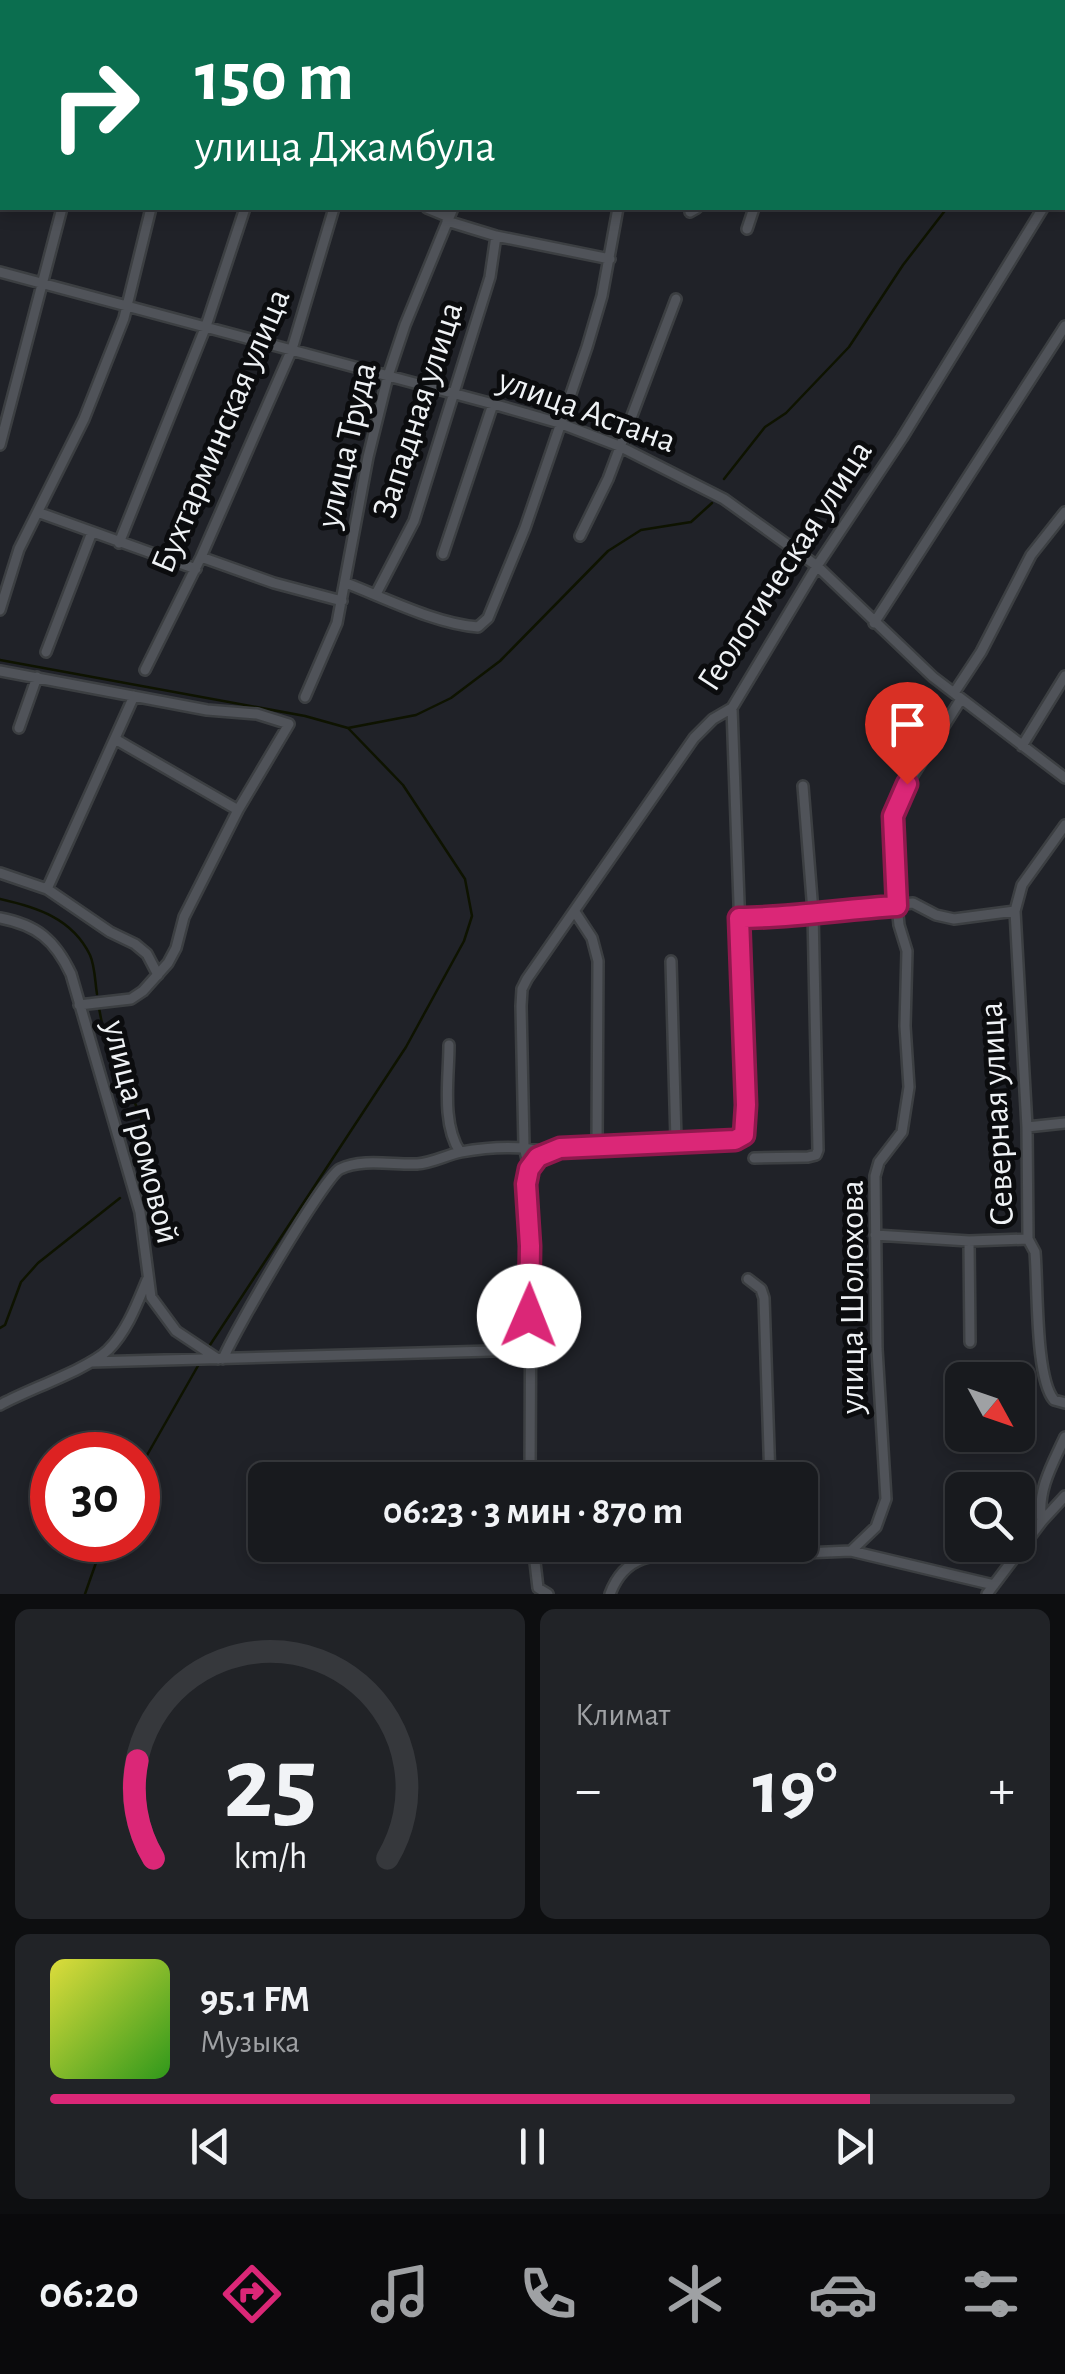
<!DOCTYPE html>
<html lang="ru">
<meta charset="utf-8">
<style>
body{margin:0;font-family:"Alegreya Sans",sans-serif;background:#212327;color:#f1f3f6;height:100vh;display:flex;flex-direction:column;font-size:38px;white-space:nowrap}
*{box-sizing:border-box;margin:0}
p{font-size:32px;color:#9fa1a4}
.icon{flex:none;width:55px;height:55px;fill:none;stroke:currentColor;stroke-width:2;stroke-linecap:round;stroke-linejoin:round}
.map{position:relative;height:1594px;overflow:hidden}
.drawer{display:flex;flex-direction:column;gap:15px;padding:15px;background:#0d0e10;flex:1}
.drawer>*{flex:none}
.banner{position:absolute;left:0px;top:0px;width:1065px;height:210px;box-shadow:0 5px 15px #0003,0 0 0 2px #36383c;background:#0b6e4f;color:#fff;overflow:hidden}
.needle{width:65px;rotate:130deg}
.tools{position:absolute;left:945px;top:1362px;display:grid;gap:20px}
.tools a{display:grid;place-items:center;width:90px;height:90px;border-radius:15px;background:#181a1e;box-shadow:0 5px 15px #0003,0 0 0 2px #36383c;font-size:50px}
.speed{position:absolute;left:30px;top:1432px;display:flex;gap:20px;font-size:50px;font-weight:700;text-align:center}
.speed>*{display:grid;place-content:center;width:130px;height:130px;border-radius:50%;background:#181a1e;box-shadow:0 5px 15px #0003,0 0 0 2px #36383c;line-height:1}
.speed .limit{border:15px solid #d22;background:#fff;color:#111}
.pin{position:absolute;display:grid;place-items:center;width:85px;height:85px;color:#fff;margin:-102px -42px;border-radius:50% 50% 50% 0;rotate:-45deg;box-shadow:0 0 10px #0007}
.pin .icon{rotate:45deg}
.me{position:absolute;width:110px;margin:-55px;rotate:1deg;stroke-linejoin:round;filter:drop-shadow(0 0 8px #0008)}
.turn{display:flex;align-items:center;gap:35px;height:210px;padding:0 30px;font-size:45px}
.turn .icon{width:130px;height:130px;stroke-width:2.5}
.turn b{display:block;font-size:70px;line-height:85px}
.big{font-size:75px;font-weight:700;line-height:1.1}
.drawer .card{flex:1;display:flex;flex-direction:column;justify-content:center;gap:15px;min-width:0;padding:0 35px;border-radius:15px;background:#212327}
.drawer .dial{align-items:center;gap:0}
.dial svg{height:260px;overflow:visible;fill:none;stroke:#36383c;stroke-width:7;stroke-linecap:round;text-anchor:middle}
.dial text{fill:#f1f3f6;stroke:none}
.song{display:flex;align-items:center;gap:30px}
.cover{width:120px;height:120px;border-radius:15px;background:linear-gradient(135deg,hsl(60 70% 55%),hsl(110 70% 35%))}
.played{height:10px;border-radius:5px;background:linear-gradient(90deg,#db2777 85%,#36383c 85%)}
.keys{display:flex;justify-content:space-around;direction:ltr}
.heat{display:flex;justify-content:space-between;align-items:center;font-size:55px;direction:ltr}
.drawer .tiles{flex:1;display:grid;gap:15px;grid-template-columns:1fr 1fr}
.card:last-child{grid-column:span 2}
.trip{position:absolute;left:248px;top:1462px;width:570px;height:100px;border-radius:15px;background:#181a1e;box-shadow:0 5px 15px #0003,0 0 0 2px #36383c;font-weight:700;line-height:100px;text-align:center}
.tab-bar{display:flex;height:160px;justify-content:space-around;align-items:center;background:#0a0a0c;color:#9fa1a4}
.tab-bar .icon{width:70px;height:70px}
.tab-bar .current{color:#db2777}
.tab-bar b{font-size:45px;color:#f1f3f6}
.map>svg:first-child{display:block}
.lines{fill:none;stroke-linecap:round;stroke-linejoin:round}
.stream{stroke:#0e1300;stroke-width:2.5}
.minor-casing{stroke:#3c3f42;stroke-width:14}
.minor{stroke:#505359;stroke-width:9}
.route-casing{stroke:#8e194d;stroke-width:25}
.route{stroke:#db2777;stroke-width:18}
.labels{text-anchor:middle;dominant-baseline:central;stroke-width:10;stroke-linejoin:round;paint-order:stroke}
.street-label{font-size:35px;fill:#eff2f5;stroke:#0b0c0e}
</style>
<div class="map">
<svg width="1065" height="1594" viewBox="0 0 1065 1594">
<rect width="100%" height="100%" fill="#202228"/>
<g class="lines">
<path class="stream" d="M1020,2V0
M724,479L765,427L786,413L849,347L903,265L947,208
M0,660L305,716L348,728L403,785L465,879L472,916L464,941L406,1047L208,1348
M348,728L416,715L451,698L500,661L608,551L641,530L691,522L712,503
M0,899C36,907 72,918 90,955C95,966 95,982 97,994
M99,1008L108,1055L126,1080L142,1121L147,1150L139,1175
M0,1328L5,1325L21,1282L38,1263L120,1198
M138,1471L199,1364
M85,1594L104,1540"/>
<g class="minor-casing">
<path id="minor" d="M30,2V0
M116,2L117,0
M201,2L202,0
M291,2V0
M383,2L384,0
M445,2V0
M528,2L529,0
M645,2V0
M765,2L766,0
M833,2L834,0
M0,110L2,101
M1062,175L1065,171
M427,208L449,217
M690,212L697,208
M447,221L496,236L610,259
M747,229L754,208
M0,272L493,404L559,423L619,446L724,499L817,566L933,677L1065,778
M0,445L62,208
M40,513L196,569
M580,536L608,479L676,299
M119,543L206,326L245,208
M443,554L493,404
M201,557L274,583L342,601
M346,583C385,598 436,624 478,627L488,618L525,528L587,347L602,296L618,208
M376,594L414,521L490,277L496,236
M0,610L19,549L84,419L124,318L151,208
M874,623L1065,326
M46,652L92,532
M145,670L201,557L292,349L334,208
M0,671L207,710L257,714L289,724L238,810L184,917L176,948L168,963L143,991L131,999L79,1005
M954,693L981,652L1031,555L1065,512
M305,697L337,623L368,457L388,376L405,325L453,208
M19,728L37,677
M115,739L238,810
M1022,746L1065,676
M1065,825L1022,885L1015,911L1027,1127L1028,1239L1035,1252C1038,1285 1035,1378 1054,1400L1065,1403
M0,873L47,889L110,932L135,944L147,954L158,975
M47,889L134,696
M575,912L592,938L598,961L597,1144
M0,918C37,925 55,940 71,974L140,1212L151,1297L176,1331L218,1359
M739,918L782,917L913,903L936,915L954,919L1015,911
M671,961L676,1140
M449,1045C449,1078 441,1123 460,1152
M1027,1127L1065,1123
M754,1158L808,1157L816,1155L818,1150L813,912L803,786
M529,1169L524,1146L521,1006L522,989L527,979L694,738L713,719L732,708L817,566L902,438L1043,208
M875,1235L969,1241L1028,1239
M969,1241L970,1342
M748,1279L761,1289L764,1298L770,1480
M223,1359C232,1335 324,1177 340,1169C362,1158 393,1165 417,1164C433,1163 446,1155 461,1152C489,1147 519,1145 546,1152
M91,1362L528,1350
M0,1405C27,1390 88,1369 108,1350C127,1331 137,1304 147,1280
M530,1480L531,1246L526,1184L529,1169L538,1157L560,1148L735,1139L744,1135L747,1125L732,708
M1042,1521C1036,1492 1053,1463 1065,1437
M533,1545L538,1588L548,1594
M712,1545L726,1552L753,1555L851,1551L994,1585
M851,1551L876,1527L886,1499L877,1349L875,1176L879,1162L902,1132L909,1087L905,1026L907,951L899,925L894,876L893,816L898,799L961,699
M610,1594C630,1540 678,1559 723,1553
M987,1594L1042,1521L1065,1496"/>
</g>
<use href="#minor" class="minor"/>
</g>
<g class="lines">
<g class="route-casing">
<path id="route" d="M529,1316L530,1246L526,1184L529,1169L538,1157L560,1148L735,1140L744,1135L746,1105L739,918C792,918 844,909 897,906L893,816L907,784"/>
</g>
<use href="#route" class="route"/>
</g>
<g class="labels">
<g class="street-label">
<text transform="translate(418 410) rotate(-72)">Западная улица</text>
<text transform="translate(587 411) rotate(20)">улица Астана</text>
<text transform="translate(221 431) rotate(-67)">Бухтарминская улица</text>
<text transform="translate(347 445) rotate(-77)">улица Труда</text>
<text transform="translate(785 566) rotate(-57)">Геологическая улица</text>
<text transform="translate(997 1114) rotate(-93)">Северная улица</text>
<text transform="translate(141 1132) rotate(76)">улица Громовой</text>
<text transform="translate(852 1297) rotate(-90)">улица Шолохова</text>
</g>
</g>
</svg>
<div class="tools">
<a><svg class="needle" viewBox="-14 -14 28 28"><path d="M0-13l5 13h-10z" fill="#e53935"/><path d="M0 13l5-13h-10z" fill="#9fa1a4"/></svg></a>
<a><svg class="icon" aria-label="search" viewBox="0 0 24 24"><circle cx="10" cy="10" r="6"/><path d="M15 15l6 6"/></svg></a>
</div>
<div class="speed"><div class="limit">30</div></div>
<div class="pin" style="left:907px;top:784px;background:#d93025"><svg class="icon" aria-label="arrive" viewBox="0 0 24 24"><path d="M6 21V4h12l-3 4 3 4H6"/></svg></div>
<svg class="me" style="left:529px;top:1316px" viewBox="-20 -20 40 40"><circle r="19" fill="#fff"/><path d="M0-13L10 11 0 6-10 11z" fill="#db2777"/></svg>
<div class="trip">06:23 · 3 мин · 870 m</div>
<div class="banner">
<div class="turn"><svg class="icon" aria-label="right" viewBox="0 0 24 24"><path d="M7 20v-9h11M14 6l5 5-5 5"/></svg><div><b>150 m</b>улица Джамбула</div></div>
</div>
</div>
<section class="drawer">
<div class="tiles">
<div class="card dial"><svg viewBox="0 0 100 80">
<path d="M14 69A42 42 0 1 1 86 69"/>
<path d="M14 69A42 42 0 0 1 9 39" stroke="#db2777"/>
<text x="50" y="56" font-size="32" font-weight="700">25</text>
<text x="50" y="72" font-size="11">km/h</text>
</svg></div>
<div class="card"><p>Климат</p>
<div class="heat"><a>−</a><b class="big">19°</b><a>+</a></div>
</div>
<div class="card">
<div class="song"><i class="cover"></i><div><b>95.1 FM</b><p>Музыка</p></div></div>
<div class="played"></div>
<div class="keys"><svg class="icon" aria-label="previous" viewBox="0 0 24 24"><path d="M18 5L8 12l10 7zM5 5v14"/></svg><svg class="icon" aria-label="pause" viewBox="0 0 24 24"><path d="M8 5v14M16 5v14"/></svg><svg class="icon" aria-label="next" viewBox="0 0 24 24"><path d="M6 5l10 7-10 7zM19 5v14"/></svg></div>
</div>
</div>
</section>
<nav class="tab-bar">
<b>06:20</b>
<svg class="icon current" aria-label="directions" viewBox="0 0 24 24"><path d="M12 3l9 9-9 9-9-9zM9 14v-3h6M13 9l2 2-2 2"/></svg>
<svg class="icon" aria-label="music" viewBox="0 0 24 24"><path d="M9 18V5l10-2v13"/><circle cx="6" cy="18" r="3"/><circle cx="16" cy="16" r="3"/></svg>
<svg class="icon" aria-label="phone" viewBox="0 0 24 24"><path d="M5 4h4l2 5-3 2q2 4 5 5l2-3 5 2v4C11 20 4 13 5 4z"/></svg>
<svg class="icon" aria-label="climate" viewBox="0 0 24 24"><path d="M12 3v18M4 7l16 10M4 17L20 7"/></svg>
<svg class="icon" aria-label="car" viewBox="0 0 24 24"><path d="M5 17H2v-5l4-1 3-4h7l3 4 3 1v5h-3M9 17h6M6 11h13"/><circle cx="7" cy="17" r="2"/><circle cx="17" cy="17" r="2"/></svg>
<svg class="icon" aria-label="filters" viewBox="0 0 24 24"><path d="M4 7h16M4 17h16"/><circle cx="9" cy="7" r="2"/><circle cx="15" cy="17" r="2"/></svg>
</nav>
